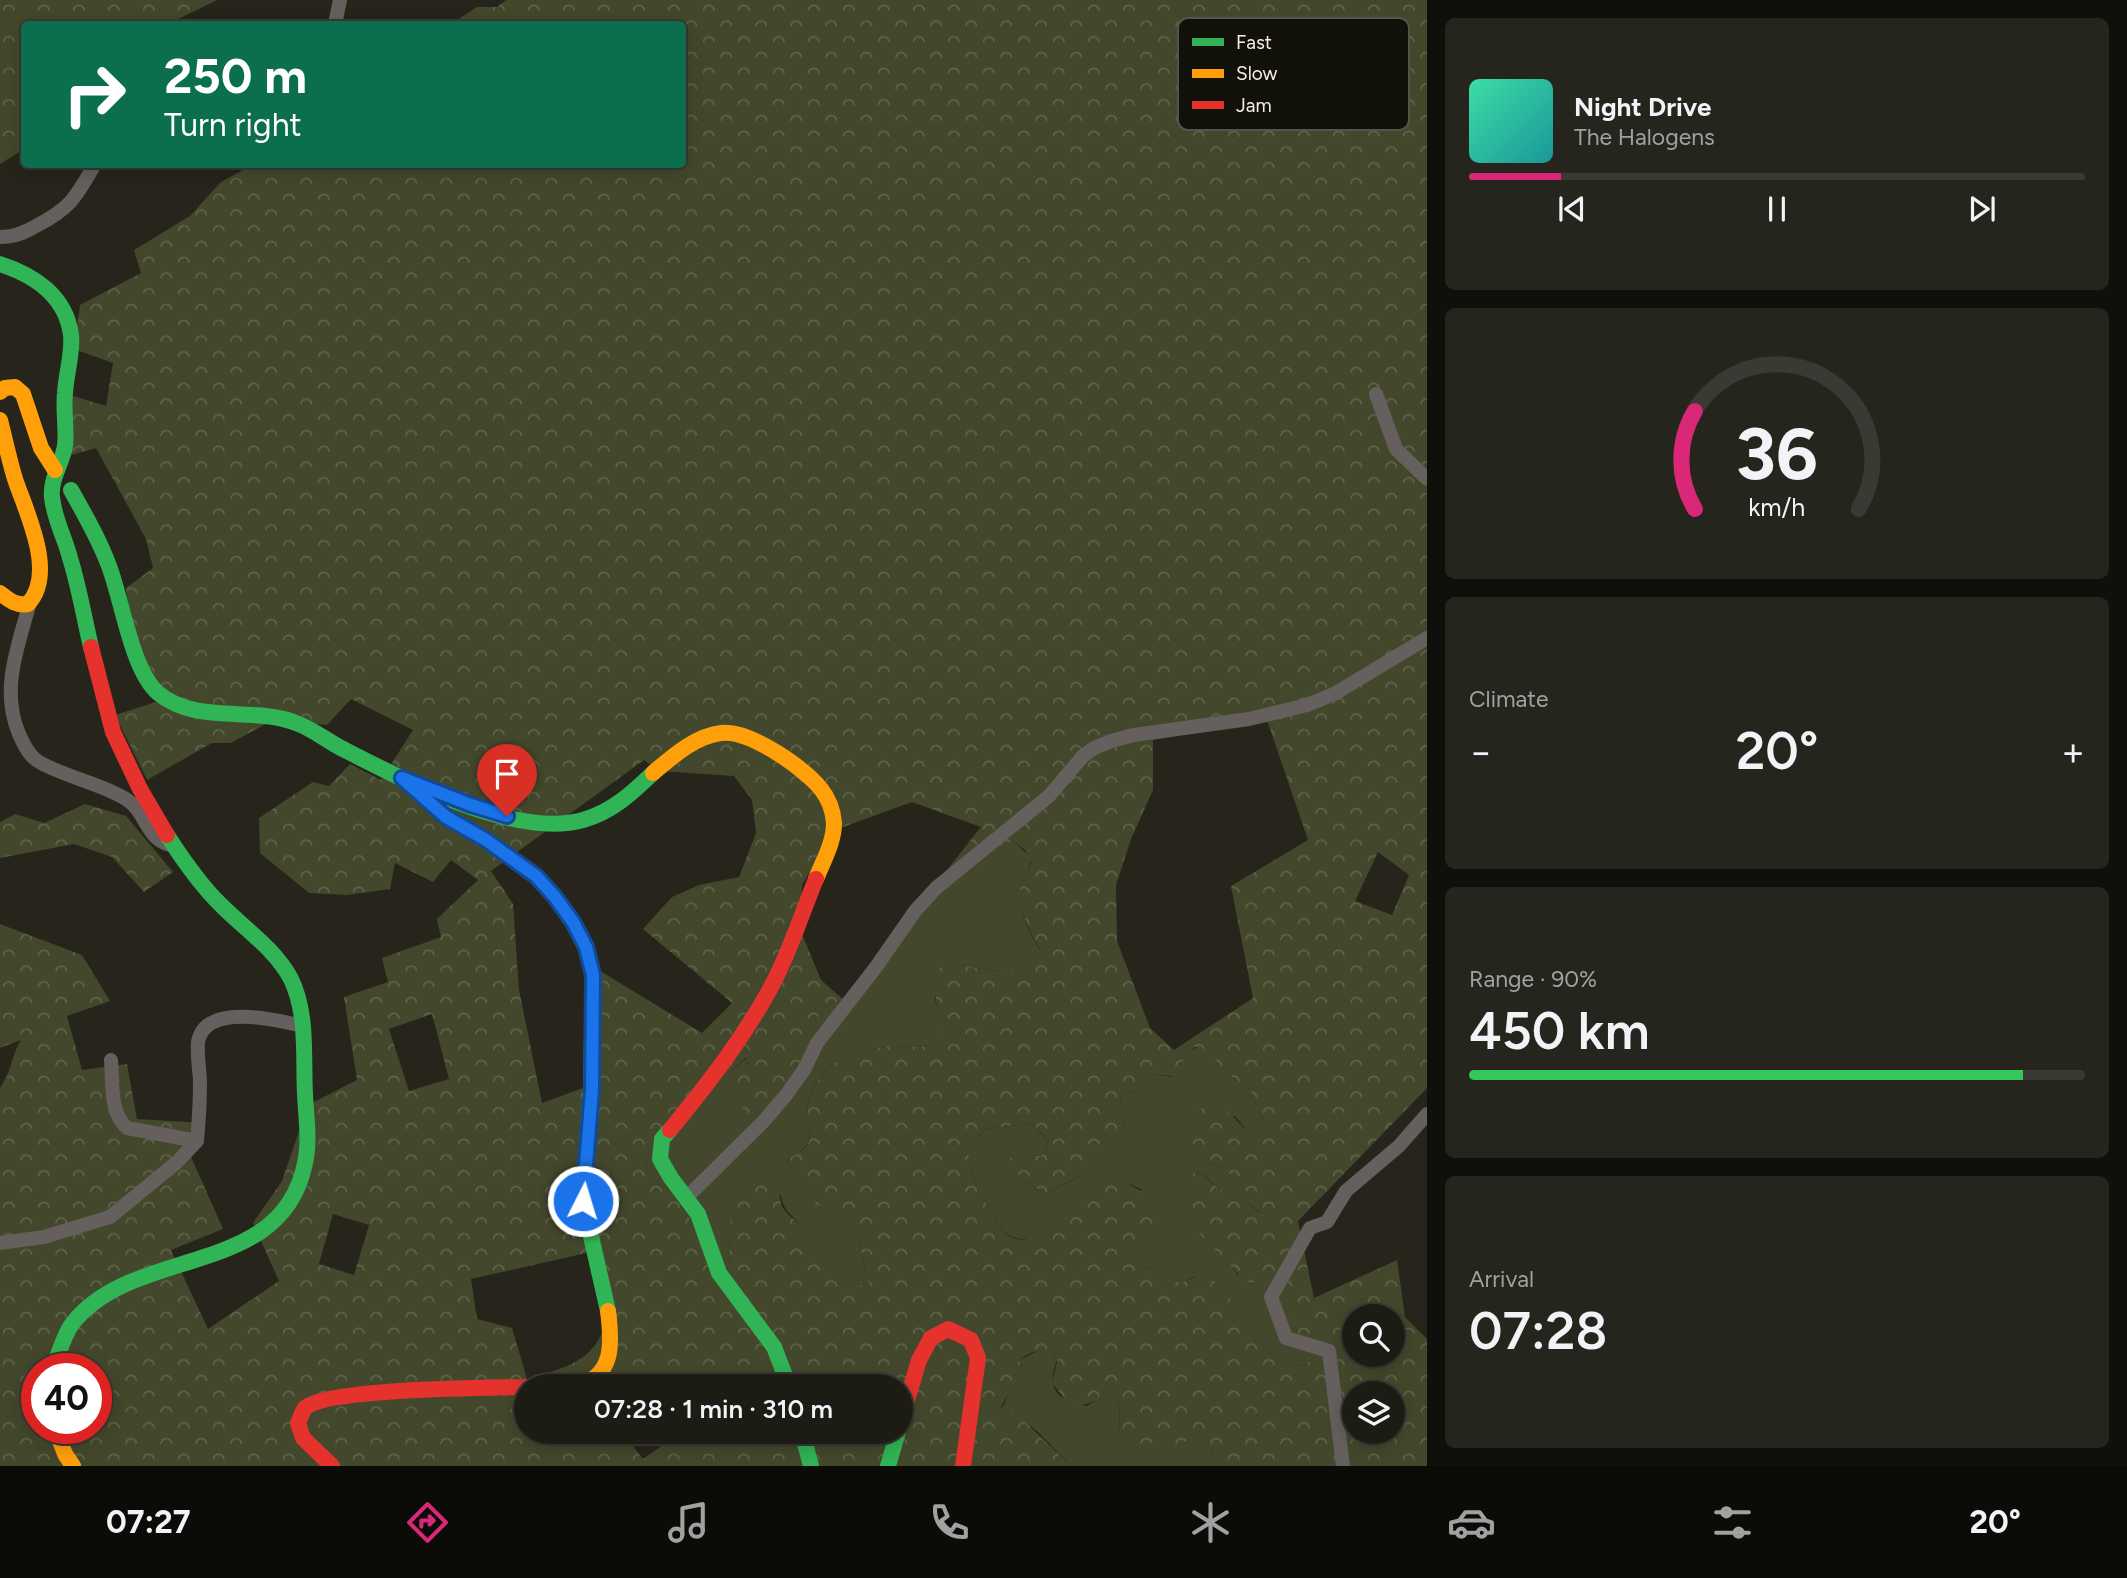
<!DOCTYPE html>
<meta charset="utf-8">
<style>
body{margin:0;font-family:Figtree,sans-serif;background:#25241d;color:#f1f3f6;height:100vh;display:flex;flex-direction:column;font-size:26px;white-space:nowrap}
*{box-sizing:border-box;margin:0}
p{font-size:23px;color:#a0a1a0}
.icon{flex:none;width:38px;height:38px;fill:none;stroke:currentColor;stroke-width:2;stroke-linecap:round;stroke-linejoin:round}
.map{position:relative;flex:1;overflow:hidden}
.drawer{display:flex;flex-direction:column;gap:18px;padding:18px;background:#0f0f0b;width:700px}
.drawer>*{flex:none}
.hud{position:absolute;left:21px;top:21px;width:665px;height:147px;border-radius:7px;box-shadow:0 4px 18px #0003,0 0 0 2px #3a3934;background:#0b6e4f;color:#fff;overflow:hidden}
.fabs{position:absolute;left:1342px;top:1304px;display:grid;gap:14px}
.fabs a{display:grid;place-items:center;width:63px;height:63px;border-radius:50%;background:#1c1b14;box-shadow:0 4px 18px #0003,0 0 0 2px #3a3934;font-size:35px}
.speed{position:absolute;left:21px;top:1353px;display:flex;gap:14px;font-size:35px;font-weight:700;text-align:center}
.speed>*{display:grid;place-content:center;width:91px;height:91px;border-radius:50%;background:#1c1b14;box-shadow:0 4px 18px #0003,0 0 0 2px #3a3934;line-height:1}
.speed .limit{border:10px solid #d22;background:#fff;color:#111}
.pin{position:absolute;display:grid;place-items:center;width:60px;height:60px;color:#fff;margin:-72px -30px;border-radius:50% 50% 50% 0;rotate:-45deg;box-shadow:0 0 7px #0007}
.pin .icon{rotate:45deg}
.me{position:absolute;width:77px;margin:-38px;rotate:5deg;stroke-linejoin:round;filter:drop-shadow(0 0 5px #0008)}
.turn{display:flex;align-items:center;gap:24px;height:147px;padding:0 28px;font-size:32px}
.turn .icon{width:91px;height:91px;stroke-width:2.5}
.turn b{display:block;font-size:49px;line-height:60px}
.big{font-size:52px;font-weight:600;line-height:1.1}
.drawer .widget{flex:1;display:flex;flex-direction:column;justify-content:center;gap:10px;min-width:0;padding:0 24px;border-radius:10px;background:#25241d}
.drawer .dial{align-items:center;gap:0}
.dial svg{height:182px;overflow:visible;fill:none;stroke:#3a3934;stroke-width:7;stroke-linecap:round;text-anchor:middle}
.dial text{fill:#f1f3f6;stroke:none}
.song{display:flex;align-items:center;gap:21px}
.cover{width:84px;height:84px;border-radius:10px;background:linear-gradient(135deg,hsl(160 70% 55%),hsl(180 70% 35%))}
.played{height:7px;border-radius:4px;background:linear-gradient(90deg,#db2777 15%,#3a3934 15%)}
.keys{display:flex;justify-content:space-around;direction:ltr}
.heat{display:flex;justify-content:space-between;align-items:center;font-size:38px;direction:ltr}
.charge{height:10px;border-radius:5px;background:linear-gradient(90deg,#34c759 90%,#3a3934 0)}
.trip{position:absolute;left:514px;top:1374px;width:399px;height:70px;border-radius:35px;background:#1c1b14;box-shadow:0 4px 18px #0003,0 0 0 2px #3a3934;font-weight:600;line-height:70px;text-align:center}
.menu{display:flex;height:112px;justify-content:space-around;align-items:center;background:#0b0b08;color:#a0a1a0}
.menu .icon{width:49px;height:49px}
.menu .current{color:#db2777}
.menu b{font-size:32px;color:#f1f3f6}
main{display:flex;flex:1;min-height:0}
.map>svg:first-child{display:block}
.grass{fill:#43482c}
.forest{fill:url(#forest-crowns);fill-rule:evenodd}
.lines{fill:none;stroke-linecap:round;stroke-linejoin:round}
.street{stroke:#65605e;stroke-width:14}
.fast{stroke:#30b455;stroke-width:16}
.slow{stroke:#ff9f0a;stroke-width:16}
.jam{stroke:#e5322d;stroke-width:16}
.route-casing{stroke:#114b97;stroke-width:18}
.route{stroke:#1a73e8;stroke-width:12}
.key{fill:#121109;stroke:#55544b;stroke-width:2}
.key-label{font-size:19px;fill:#f2f0e4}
</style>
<main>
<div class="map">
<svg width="1427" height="1466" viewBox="0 0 1427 1466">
<defs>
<pattern id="forest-crowns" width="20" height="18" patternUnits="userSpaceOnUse" patternTransform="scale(1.75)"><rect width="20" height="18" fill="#43482c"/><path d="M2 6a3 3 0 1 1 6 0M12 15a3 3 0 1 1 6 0" fill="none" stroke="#5f634a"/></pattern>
</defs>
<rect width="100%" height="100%" fill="#26241b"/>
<path class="grass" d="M1014,841L1030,857C1032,869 1023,876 1021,887C1017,909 1029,932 1040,950C1025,982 987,969 961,965C954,964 946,967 939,969L935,999L942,1026V1041C925,1051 907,1045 889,1046C873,1047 839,1058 828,1068C818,1077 808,1097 807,1111C806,1121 813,1134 808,1143C804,1150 793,1156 787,1160L804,1190L816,1204L838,1219L858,1239L869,1285C845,1286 816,1266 806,1244C804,1239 804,1233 801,1228C794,1214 784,1214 781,1196L765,1182L759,1179C731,1190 728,1238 730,1263L714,1258L673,1192L659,1185L647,1170L646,1161L673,1129L707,1102L730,1072L748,1057L743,1107L746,1114L817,1014V1007L844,1000L969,842L971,848L991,850Z
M1202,1046L1233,1078L1249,1088L1267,1129L1262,1136L1255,1137L1249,1134L1235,1116L1195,1113L1188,1139L1204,1159L1227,1172L1262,1206L1261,1213L1244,1200L1220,1190L1204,1175L1197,1172C1184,1242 1203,1229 1238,1275H1269L1276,1279L1288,1293L1294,1317L1319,1354L1302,1366C1269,1364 1251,1336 1237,1310C1231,1298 1219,1285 1209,1275L1193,1277L1180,1283C1171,1278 1159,1271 1149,1268C1139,1266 1131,1266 1124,1257L1143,1240L1142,1190L1128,1183H1106L1062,1213C1045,1239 1017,1251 996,1223C999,1210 989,1208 983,1199C975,1187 973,1173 967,1160L977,1139L985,1129L1031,1123C1041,1135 1056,1141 1041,1156L1027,1155L1013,1169C1023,1177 1035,1190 1046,1194C1075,1179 1114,1160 1124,1126C1127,1115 1119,1104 1121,1093L1142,1092L1148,1080L1155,1074L1172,1077C1180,1064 1186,1048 1202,1046Z
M1040,1350H1048L1055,1354C1058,1364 1054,1366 1053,1375C1050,1398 1071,1402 1087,1406C1096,1399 1109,1396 1120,1402L1119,1435L1115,1451L1135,1449L1143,1443L1150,1442L1180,1444L1195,1437L1204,1439L1214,1453L1203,1466H1071L1038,1432L1025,1422L998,1411L1004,1405L1008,1394L1025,1375L1019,1360Z"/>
<path class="forest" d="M0,0H217L168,24H24V149L0,164Z
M506,0H1427V1088L1298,1221L1314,1298L1397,1260L1405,1317L1427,1339V1466H1203L1214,1453L1204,1440L1196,1437L1180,1444L1143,1443L1135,1449L1119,1455L1115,1451L1119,1435L1120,1402C1103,1392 1088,1408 1070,1406L1052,1383L1057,1362L1055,1354C1043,1347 1029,1352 1019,1360L1025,1375L1008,1394L999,1411L1005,1414L1010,1411L1017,1414L1071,1466H0V1088C11,1074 11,1056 21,1040L0,1048V924L82,955L110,1001L67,1016L82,1070L127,1064L137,1119L205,1123L184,1141L223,1229L171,1250L208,1329L279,1281L253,1223L282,1181L308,1105L357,1080L344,997L388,982L382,958L441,937L437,919L478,880L451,860L433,882L395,863L390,889L347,895L309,893L260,853L259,818L313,782L329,786L350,764L381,780L413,730L351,699L327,725L273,720L231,743H212L147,780L115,715L156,702L133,643L126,588L153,568L146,539L96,448L61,458L60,392L106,406L113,363L74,349L80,305L141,273L134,250L190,216L221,182L252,165L682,164V24H451L477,7H497ZM1267,720L1308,840L1231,886L1253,998L1174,1050L1150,1028L1117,941L1116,885L1131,839L1153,790V740ZM644,760L659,771L734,776L752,800L756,833L739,877L699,885L672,897L643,929L732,1003L702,1033L592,966L594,1084L542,1103L519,990L513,904L491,871ZM912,802L981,827L969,842L971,848L978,852L998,848L1014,841L1025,850L1031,863C1028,873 1021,880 1020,890C1018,911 1030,932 1040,949C1026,982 986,969 961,965C954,964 946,967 939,968C928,994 943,1015 942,1041C925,1051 907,1045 889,1046C873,1047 839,1058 828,1068C818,1077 808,1098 807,1111C806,1121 813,1134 808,1144C804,1150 793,1156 787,1160L804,1190L816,1204L838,1219L858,1239L869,1285C845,1286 819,1266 808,1246C804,1240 804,1232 800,1226C795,1219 786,1214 782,1206C778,1194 781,1186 766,1182C761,1180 760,1179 756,1180C751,1182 738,1197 732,1202C731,1222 728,1241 730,1262L714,1258L673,1192L659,1185L647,1170L646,1161L673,1129L714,1097L730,1072L747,1057L748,1064C730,1082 736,1102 750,1121L757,1122L805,1060L820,1030L817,1007L844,1000L821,980L800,929L802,885L835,830ZM1378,852L1409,875L1392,915L1355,901ZM432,1014L449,1079L409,1091L389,1029ZM1194,1047H1202L1233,1078L1249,1088L1267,1129L1262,1136L1255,1137C1236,1128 1226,1089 1195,1113L1188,1139L1204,1159L1227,1172L1262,1207L1260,1213L1244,1200L1220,1190L1203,1175L1197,1172L1189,1176L1195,1229L1246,1282H1254L1269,1275C1291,1288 1289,1307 1296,1329C1299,1339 1311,1347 1319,1354L1302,1366C1269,1364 1251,1335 1237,1310C1231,1298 1219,1285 1209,1275L1202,1274L1180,1283C1171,1278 1159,1271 1149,1268C1139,1266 1131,1266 1124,1257L1150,1234L1154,1227L1157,1205C1149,1191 1139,1192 1128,1183C1118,1183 1105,1181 1096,1186C1085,1192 1070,1204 1062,1213C1042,1236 1019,1254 996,1223C999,1210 989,1208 983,1199C975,1187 973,1173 967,1160L977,1139L985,1129L1031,1123C1041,1134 1056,1141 1041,1156C1025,1156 1017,1150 1005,1163C1014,1171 1037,1191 1046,1194C1075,1178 1114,1161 1124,1126C1127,1115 1119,1104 1121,1093L1142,1092L1148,1087V1080L1155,1074L1179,1077L1184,1071L1183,1060ZM333,1214L369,1225L354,1275L319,1264ZM595,1251L603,1330C591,1364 558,1369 527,1379L512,1328L477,1319L471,1279ZM1354,1316H1393V1354H1354ZM37,1368H96V1428H37ZM527,1386H901V1432H681L643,1459L625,1436L626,1432H527ZM1354,1393H1393V1432H1354Z
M85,804L126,816L173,872L144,892L112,857L74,844L0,858V822L15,814L44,823Z"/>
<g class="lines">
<path class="street" d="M335,24L340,0
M0,237C14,237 24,233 36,226C71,208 76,197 95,164
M1376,394L1396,449L1427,479
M30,602C18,647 0,689 19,734C24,745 30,758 41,763C68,778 100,783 126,799C148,813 145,841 174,846
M111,1060C113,1083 109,1112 127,1128L197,1141C199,1120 200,1101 200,1080C199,1068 197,1054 198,1042C205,1002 278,1020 302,1026
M687,1197L764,1121L786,1095L804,1070L817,1043L876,967L915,911L936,888L1049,796L1083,756L1094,748L1111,741L1134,735L1249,719L1307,705L1334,694L1427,638
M0,1243L44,1237L110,1217L176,1163L197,1141
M1343,1466L1329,1351L1286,1338L1271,1297L1310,1228L1327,1222L1346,1191L1399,1146L1427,1114"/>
<path class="fast" d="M0,264C34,275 66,296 71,335C73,353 66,374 65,393C63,411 67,429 65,446C62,464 50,479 52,497C54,519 65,538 70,558C79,587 84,617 91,647
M71,490C85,515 99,539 109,566C122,600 132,671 158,693C196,725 252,706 296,723C313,729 327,741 343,749C403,780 515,839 583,820C612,812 632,793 653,773
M410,786L446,817L486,840L535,876L555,897L573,922L586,947L593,975L591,1090L583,1201L608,1311
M670,1130L662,1139L660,1159L671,1178L698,1214L719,1273L774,1347L789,1386
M53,1368C59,1355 63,1336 72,1324C134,1244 282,1280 305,1163C310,1141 306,1117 305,1094C303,1057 308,1014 291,979C275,949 245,929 222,906C200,885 183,860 167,835
M802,1432L811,1466
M888,1466L898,1432"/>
<path class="slow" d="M0,392L5,388L15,387L23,394L41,448L55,470
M0,420C5,440 9,459 15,479C26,512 57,573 28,604C16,606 9,600 0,593
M653,773C672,757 695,736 721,733C749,729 804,768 821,789C829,799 833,811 834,823C834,843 823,861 816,879
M576,1386C615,1377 612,1342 608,1311
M55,1428L65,1454L73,1466"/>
<path class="jam" d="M91,647L113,732L140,789L167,835
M670,1130C707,1085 742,1040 770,989C789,955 801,915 816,879
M901,1421L919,1360L931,1338L948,1329L971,1340L978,1358L963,1466
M332,1466L303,1438L298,1423C300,1419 302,1412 305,1408C327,1388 490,1388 527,1387"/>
</g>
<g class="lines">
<g class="route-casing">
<path id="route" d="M507,816L471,805L402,778L446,817L486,840L536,876L555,897L573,922L586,947L593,975L592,1090L583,1201"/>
</g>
<use href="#route" class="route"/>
</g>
<rect x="1178" y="18" width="231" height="112" rx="10" class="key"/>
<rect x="1192" y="38" width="32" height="8" fill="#30b455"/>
<rect x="1192" y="69" width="32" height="9" fill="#ff9f0a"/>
<rect x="1192" y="101" width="32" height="8" fill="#e5322d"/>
<g class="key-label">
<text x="1236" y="49">Fast</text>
<text x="1236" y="80">Slow</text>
<text x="1236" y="112">Jam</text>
</g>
</svg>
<div class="fabs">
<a><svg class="icon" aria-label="search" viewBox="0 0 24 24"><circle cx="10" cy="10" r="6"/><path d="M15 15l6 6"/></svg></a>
<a><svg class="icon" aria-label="layers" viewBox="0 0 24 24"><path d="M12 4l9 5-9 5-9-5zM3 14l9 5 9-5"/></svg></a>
</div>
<div class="speed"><div class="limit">40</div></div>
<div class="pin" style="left:507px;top:816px;background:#d93025"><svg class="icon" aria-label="arrive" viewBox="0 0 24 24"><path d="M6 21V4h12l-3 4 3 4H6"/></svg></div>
<svg class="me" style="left:583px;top:1201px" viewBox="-20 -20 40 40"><circle r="17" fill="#1a73e8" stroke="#fff" stroke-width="3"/><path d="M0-11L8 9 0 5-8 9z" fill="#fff"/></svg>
<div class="trip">07:28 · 1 min · 310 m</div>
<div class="hud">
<div class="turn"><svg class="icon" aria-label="right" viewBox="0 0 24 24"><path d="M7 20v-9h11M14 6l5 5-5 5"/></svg><div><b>250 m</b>Turn right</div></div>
</div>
</div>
<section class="drawer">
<div class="widget">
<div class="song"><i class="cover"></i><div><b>Night Drive</b><p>The Halogens</p></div></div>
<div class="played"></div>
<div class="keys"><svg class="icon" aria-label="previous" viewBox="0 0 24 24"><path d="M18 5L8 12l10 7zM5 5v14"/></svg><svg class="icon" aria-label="pause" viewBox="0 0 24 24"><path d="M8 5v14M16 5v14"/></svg><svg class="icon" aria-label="next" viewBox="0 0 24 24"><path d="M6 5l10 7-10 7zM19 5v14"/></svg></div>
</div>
<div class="widget dial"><svg viewBox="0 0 100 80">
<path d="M14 69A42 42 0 1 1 86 69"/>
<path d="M14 69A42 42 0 0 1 14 26" stroke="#db2777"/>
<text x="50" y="56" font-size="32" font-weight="700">36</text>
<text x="50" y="72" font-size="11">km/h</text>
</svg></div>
<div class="widget"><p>Climate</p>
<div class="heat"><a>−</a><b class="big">20°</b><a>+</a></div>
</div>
<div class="widget"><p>Range · 90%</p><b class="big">450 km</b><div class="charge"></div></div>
<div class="widget"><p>Arrival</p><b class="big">07:28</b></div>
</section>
</main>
<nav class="menu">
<b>07:27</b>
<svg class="icon current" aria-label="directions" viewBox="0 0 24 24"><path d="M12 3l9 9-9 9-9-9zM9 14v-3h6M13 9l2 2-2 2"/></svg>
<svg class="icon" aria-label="music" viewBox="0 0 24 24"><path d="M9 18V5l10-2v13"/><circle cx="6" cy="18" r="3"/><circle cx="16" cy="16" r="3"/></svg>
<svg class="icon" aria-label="phone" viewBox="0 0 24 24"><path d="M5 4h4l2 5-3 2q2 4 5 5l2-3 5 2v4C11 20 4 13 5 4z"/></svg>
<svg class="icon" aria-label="climate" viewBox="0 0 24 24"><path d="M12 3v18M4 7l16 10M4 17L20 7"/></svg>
<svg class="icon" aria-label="car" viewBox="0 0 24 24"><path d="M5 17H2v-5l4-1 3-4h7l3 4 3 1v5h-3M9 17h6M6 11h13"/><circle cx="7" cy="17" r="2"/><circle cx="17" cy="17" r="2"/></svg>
<svg class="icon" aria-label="filters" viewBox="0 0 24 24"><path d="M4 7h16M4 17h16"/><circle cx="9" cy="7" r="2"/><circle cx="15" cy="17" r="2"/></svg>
<b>20°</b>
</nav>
